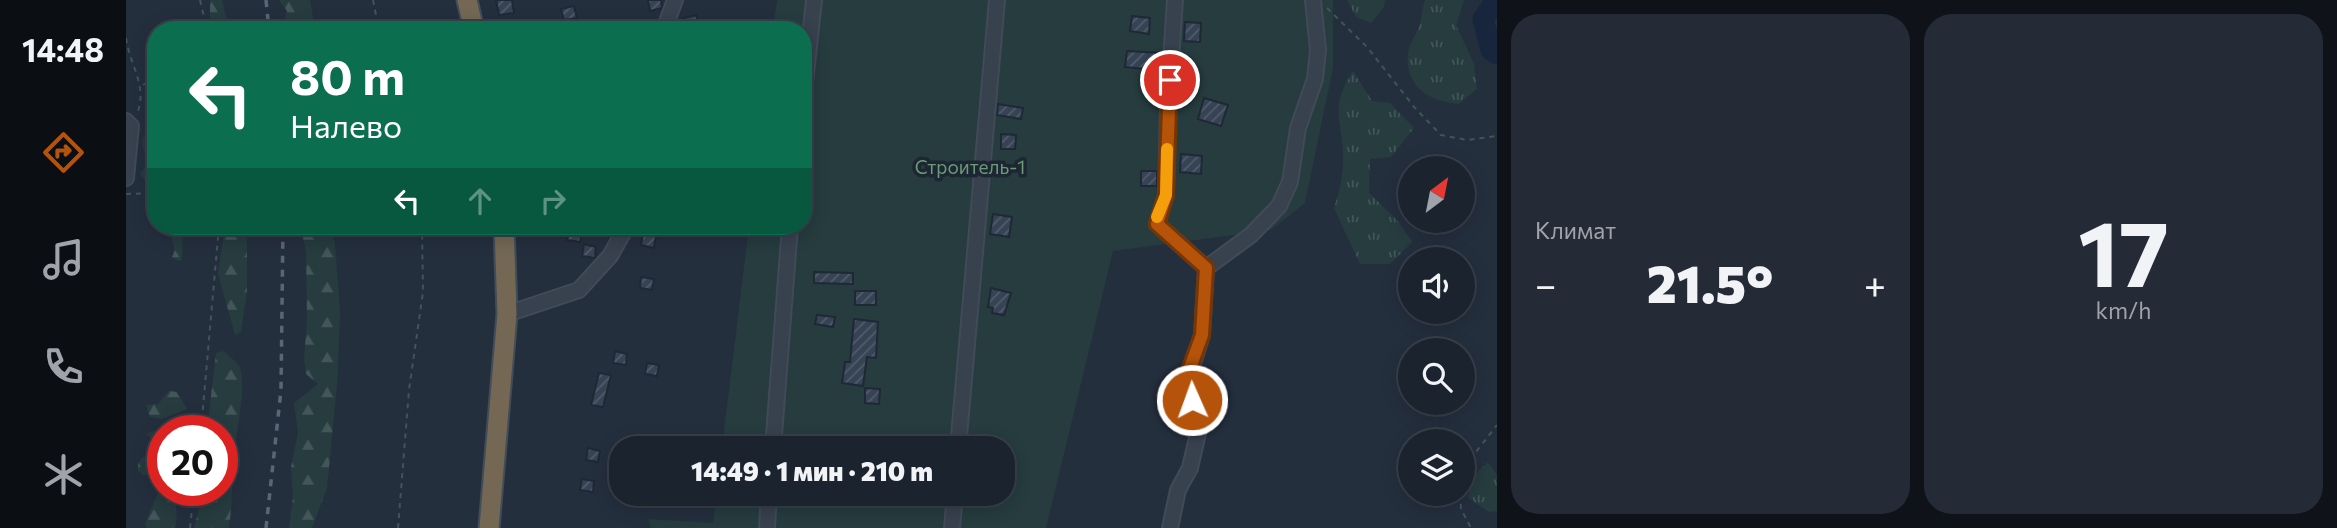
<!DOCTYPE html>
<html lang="ru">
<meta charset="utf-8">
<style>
body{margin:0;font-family:Commissioner,sans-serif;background:#242b36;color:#f1f3f6;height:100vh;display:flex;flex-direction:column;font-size:26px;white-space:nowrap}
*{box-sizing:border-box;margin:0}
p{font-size:23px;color:#a0a4aa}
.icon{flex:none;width:38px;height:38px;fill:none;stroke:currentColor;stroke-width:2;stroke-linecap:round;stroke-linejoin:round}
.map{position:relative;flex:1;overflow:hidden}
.sheet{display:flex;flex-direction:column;gap:14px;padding:14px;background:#0f1319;width:840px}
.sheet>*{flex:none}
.top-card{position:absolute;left:21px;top:21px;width:665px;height:214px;border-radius:28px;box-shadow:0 4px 18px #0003,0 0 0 2px #39404a;background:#0b6e4f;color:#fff;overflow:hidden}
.needle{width:46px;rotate:32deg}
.tools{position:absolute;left:1272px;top:156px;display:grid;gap:14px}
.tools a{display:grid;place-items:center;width:77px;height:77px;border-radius:50%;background:#1b232e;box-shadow:0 4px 18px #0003,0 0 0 2px #39404a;font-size:35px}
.speed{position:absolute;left:21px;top:415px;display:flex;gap:14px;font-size:35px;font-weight:700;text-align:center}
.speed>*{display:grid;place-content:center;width:91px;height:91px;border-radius:50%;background:#1b232e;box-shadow:0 4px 18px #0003,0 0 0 2px #39404a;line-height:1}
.speed .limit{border:10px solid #d22;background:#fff;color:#111}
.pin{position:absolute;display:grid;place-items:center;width:60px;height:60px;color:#fff;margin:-30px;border:4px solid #fff;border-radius:50%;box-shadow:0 2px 7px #0007}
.me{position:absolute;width:77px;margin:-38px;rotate:358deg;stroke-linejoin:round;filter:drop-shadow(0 0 5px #0008)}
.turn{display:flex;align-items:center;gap:24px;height:147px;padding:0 28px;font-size:32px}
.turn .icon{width:91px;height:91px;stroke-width:2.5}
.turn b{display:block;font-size:49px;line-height:60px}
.lanes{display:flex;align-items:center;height:66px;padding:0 28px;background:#0003;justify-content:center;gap:35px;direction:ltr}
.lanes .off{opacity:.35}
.big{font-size:52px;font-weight:800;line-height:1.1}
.sheet .tile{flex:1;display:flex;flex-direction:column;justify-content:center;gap:10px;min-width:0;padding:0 24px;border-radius:28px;background:#242b36}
.sheet .dial{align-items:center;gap:0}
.dial b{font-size:91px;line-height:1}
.heat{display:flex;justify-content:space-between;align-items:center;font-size:38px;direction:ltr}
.sheet .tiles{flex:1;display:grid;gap:14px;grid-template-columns:repeat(2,1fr)}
.trip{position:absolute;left:483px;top:436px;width:406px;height:70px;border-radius:28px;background:#1b232e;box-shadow:0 4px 18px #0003,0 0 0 2px #39404a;font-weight:800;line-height:70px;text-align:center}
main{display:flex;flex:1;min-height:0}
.tabs{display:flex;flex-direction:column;width:126px;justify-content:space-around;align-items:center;background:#0b0e12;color:#a0a4aa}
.tabs .icon{width:49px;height:49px}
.tabs .active{color:#b45309}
.tabs b{font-size:32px;color:#f1f3f6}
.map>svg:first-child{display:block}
.grass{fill:url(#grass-tufts)}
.forest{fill:url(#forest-firs)}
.garden{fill:#263c3f}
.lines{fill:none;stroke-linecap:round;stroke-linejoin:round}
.river{stroke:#17263c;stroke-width:21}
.building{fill:url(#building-hatch);stroke:#1f2835;stroke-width:2}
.minor-casing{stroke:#414a57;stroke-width:18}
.highway-casing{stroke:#434c59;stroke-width:23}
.path{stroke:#3f5557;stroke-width:2;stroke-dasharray:5 5;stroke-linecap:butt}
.minor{stroke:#38414e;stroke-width:14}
.highway{stroke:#746855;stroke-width:19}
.rail{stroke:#5a6575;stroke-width:3.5;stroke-dasharray:7 7;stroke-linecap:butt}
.route-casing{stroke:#753606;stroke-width:18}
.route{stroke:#b45309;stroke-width:12}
.slow{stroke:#f59e0b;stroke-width:12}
.labels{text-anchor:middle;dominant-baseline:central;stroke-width:7;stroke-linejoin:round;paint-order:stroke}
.park-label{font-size:19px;fill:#6b9a76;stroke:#1d2633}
</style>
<main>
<nav class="tabs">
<b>14:48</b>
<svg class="icon active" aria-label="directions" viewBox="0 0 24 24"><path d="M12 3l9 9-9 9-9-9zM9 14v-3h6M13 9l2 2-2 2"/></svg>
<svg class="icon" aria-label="music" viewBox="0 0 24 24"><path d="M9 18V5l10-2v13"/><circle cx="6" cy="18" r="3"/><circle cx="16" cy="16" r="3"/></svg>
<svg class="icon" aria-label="phone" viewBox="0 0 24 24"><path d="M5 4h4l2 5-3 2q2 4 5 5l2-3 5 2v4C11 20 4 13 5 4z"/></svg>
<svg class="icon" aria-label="climate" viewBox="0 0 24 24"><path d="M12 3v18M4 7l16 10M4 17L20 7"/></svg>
</nav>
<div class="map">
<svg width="1371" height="528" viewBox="0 0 1371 528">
<defs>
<pattern id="grass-tufts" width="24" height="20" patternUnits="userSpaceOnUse" patternTransform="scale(1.75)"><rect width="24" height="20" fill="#263c3f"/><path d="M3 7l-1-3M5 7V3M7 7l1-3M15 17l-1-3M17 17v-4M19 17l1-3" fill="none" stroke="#435659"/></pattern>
<pattern id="forest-firs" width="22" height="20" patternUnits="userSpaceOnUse" patternTransform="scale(1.75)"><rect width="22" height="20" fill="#263c3f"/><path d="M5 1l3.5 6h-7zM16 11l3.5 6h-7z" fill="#435659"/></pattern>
<pattern id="building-hatch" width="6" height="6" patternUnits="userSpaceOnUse" patternTransform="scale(1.75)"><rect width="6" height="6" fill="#364354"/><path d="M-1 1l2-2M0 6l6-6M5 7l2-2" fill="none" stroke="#515c6b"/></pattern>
</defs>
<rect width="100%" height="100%" fill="#242f3e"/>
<path class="grass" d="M1221,0H1259L1258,7L1245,23L1230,17Z
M1299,0H1338L1330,25L1348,64L1351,89L1333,104C1302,101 1279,87 1282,53C1283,44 1290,35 1293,27C1296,19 1296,9 1299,0Z
M1227,71L1246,101L1264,103L1288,128L1265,157L1244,159L1243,193L1272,221L1286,242L1264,264H1234L1208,208C1214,190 1218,173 1217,154C1215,116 1204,107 1227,71Z
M1362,462L1371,475V511L1363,512L1342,498L1346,477Z"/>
<path class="forest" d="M84,0H96L103,30H88L84,21Z
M153,0H184L189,30H156L161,11Z
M18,135H23L25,141L30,139V184L19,181L14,174L21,164L16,142Z
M99,226H121V291L115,332L109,335L92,274Z
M174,226H205L209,244L214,312L211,385L201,488L186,528H163L167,497L165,467L172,432L168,403L192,384L180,374L178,359L181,320L180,251Z
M50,228L57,233L56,260L52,261L46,257L49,250L44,231Z
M98,351C102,356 110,361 113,366C122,383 108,443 107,463C106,484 106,507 103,528H68L78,490H96V430H81L90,353Z
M43,391L51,392L61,409L36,419L24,417L20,405L32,404Z
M53,422L60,430H37V490H53C47,504 53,513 49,528H21L19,524L36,483L35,474L27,470L18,476L12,471V464L16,457L29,458L35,452L34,446L20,434Z"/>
<path class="garden" d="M651,0H1207V68L1179,203L1145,230L987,251L920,528H525L522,519L587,523L590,494H877V448H596L623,226H677V30H647Z"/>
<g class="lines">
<path class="river" d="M1370,0L1357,19L1365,50L1371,54"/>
</g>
<path class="building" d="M370,0H386L388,13L373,15Z
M522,0H535L536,8L524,11Z
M448,6L451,18L438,20L435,9Z
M570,15L573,26L560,29L558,18Z
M1006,16L1024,18L1023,34L1004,31Z
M1059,22L1075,23L1074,42L1058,41Z
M1001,51L1036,53L1035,64H1021L1020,69L999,67Z
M1078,98L1102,105L1095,126L1072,119Z
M872,104L897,108L895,119L871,115Z
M875,134L890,135L889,149H875Z
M1055,154L1076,156L1075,174L1054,172Z
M1015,171H1031V186H1015Z
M867,214L886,217L883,237L864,234Z
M443,229L456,231L454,242L441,240Z
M517,234L530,236L528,248L515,245Z
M458,244L470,247L469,258L456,256Z
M688,272L727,273V284L688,283Z
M515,277L528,279L526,290L514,288Z
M865,288L885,293L878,315L866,313L867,308L862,307Z
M729,291H750V305H729Z
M691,315L709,317L707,327L689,324Z
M728,319L752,322L750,358L741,357L737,386L716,383L719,362H724Z
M489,351L501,354L500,365L487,363Z
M521,363L533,365L531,376L519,374Z
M473,373L485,375L477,407L465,405Z
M739,388L754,389L753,404L739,403Z
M462,448L474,451L472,462L460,460Z
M456,479L468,481L467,492L454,490Z"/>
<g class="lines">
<g class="minor-casing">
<path id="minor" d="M538,30L549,0
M677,101L688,0
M0,121L5,126L0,178
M1080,268L1125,235L1153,206L1164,182L1172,128L1189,79L1192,50L1187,0
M381,314L453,290L484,256L501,226
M647,448L664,226
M832,448L871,0
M641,528L643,494
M826,528L829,494
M1044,528L1052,490L1064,468L1073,429L1061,383L1076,335L1080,268L1031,224L1040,195L1042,106L1049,0"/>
</g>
<g class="highway-casing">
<path id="highway" d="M341,0L348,30
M363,528L381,314L378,226"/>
</g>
<path class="path" d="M74,0L81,30
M247,0L253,30
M1201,8L1241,47L1289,108L1315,135L1341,140L1371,136
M0,38C4,66 22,86 11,114
M17,85L30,76
M0,194L30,193
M75,430L93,226
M1337,478L1346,457L1371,425
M1334,494L1335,509L1345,528
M64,528L68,490
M272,528L283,390L297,292L296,226"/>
<use href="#minor" class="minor"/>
<use href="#highway" class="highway"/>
<path class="rail" d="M140,0L143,30
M140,528L155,390L157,226"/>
</g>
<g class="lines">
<g class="route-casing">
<path id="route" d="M1044,80L1040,195L1031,224L1080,268L1076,335L1061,376L1066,400"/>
</g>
<use href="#route" class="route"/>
<path class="slow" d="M1031,217L1040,195L1041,149"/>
</g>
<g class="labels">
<g class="park-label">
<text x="844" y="166">Строитель-1</text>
</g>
</g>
</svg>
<div class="tools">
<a><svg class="needle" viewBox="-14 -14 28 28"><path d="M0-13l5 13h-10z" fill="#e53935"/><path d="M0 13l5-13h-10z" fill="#a0a4aa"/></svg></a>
<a><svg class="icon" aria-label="sound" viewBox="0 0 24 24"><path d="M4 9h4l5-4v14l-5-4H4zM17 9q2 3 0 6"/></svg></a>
<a><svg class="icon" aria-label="search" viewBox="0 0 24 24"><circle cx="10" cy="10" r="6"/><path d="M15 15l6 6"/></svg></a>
<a><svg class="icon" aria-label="layers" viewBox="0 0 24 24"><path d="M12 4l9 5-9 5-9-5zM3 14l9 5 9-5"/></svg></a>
</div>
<div class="speed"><div class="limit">20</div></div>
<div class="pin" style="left:1044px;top:80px;background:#d93025"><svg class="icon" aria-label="arrive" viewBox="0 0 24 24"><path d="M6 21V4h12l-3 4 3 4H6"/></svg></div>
<svg class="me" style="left:1066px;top:400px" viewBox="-20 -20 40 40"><circle r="17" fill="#b45309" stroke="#fff" stroke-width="3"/><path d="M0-11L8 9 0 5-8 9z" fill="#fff"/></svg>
<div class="trip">14:49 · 1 мин · 210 m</div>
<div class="top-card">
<div class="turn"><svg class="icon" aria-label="left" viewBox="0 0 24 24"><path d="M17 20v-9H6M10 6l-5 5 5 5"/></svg><div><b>80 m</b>Налево</div></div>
<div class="lanes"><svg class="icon" aria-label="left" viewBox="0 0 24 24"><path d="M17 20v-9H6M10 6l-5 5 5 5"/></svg><svg class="icon off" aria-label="ahead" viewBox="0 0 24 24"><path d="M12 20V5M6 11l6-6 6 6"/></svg><svg class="icon off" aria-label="right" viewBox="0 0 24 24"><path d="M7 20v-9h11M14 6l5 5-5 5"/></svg></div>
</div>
</div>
<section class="sheet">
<div class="tiles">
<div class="tile"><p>Климат</p>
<div class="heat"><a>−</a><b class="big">21.5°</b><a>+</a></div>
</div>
<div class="tile dial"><b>17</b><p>km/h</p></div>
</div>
</section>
</main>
